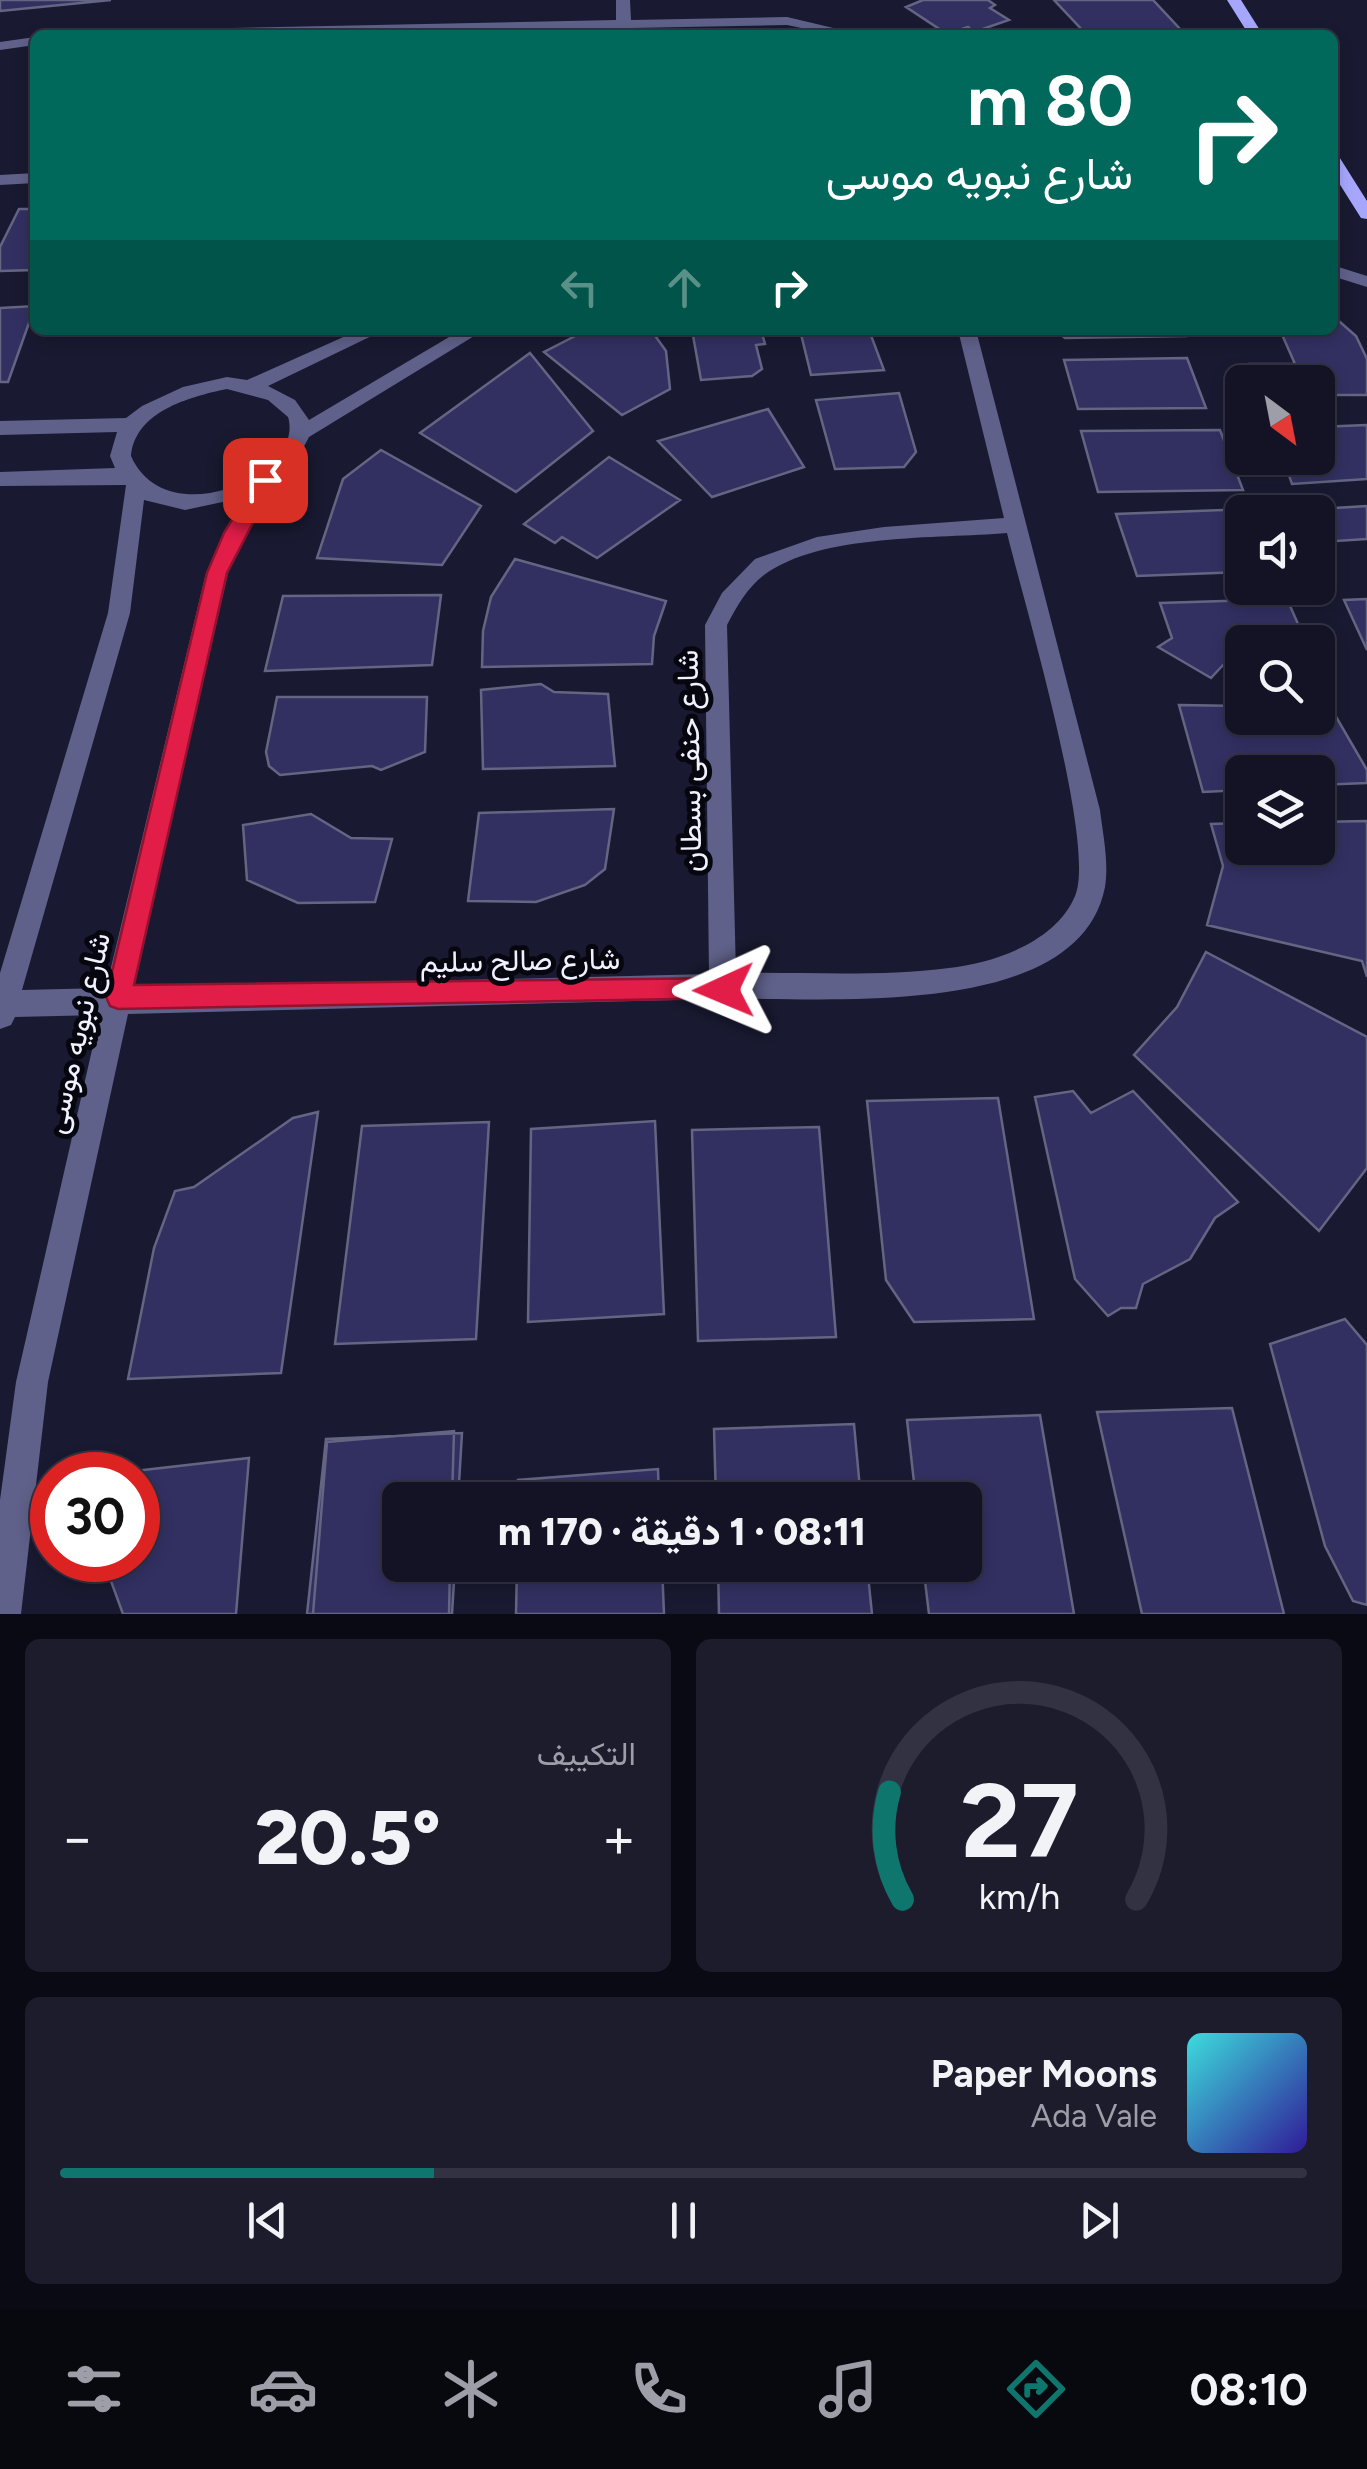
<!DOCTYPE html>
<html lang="ar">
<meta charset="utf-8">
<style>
body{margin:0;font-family:Figtree,Vazirmatn,sans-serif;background:#1c1c2d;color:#f1f3f6;direction:rtl;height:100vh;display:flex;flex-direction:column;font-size:38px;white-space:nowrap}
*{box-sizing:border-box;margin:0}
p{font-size:32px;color:#9d9ea7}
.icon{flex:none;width:55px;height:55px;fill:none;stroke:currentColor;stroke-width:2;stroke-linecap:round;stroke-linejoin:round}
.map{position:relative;height:1614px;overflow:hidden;direction:ltr}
.side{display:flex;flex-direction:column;gap:25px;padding:25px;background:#0a0a14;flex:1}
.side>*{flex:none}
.hud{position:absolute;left:30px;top:30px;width:1308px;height:305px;border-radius:15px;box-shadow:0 5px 15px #0003,0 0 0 2px #323242;direction:rtl;background:#00695c;color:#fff;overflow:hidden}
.needle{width:65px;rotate:148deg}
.fabs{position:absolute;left:1225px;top:365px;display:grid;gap:20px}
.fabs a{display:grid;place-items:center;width:110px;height:110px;border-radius:15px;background:#131325;box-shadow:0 5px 15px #0003,0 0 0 2px #323242;font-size:50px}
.speed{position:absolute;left:30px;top:1452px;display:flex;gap:20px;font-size:50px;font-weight:700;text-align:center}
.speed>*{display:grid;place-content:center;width:130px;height:130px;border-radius:50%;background:#131325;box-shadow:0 5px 15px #0003,0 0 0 2px #323242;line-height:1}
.speed .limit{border:15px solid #d22;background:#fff;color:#111}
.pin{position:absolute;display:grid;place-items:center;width:85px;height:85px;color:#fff;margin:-42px;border-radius:20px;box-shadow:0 5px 15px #0006}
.me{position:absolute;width:110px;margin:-55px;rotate:269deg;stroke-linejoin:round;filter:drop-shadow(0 0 8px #0008)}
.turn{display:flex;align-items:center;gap:35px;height:210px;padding:0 40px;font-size:45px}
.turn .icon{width:130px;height:130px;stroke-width:2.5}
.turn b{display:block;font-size:70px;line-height:85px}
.lanes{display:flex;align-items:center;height:95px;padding:0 40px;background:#0003;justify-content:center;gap:50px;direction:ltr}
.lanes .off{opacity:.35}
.big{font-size:75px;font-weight:800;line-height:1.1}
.side .tile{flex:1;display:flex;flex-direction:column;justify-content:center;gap:15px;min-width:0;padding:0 35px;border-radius:15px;background:#1c1c2d}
.side .dial{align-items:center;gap:0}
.dial svg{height:260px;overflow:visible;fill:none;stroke:#323242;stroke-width:7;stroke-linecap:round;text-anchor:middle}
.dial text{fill:#f1f3f6;stroke:none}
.song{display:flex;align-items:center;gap:30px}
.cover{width:120px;height:120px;border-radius:15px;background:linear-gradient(135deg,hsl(180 70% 55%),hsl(250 70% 35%))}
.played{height:10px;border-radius:5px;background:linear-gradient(90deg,#0f766e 30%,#323242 30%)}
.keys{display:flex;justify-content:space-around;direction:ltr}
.heat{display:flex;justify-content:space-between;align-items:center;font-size:55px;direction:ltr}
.side .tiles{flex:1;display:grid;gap:25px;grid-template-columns:1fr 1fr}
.tile:last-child{grid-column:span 2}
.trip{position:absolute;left:382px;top:1482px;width:600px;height:100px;border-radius:15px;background:#131325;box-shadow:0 5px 15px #0003,0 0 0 2px #323242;font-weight:800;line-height:100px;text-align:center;direction:rtl}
.tabs{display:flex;height:160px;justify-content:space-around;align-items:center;background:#08080f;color:#9d9ea7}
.tabs .icon{width:70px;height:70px}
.tabs .on{color:#0f766e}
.tabs b{font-size:45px;color:#f1f3f6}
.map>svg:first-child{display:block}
.building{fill:#323061;stroke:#646583;stroke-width:2.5}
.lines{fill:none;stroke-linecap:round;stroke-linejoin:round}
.minor{fill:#60618a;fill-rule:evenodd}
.major{fill:#a6a6fd;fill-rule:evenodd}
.route{fill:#e11d48;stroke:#92132f;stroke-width:2.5}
.labels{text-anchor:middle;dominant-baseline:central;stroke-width:10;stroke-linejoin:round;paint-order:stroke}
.street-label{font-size:30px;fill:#f0f1ff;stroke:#06060f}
</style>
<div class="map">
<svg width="1367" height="1614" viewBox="0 0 1367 1614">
<rect width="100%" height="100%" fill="#191931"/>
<path class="building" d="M0,0H111L0,11Z
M923,0H988L995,5L990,8L1009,20L974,32L968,27L947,34L906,7Z
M1054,0H1153L1182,31L1087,35Z
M19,209H35V270L0,271V247Z
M35,306L8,382H0V308Z
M1332,315L1356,336L1367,359V395H1318V382H1257L1250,364H1295L1280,330H1332Z
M587,330H651L666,351L670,389L622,415L544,352Z
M692,330H761L765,344L756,345L762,369L752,376L701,380Z
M800,330H869L884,370L811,375Z
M1056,330H1184L1186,336L1065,338Z
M530,353L593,431L516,492L420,433Z
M1187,358L1206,408L1078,409L1064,360Z
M899,393L916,452L904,467L835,469L816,400Z
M768,409L804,467L712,497L658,441Z
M1367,425V479L1292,484L1283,458H1318V427Z
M1220,430L1243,490L1098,492L1081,431Z
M381,450L481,506L442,565L317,558L343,479Z
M609,457L680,500L597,558L562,537L555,543L524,524Z
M1367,506V539L1336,541L1319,509Z
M1250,509L1251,512H1242V572L1137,576L1116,514Z
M515,559L666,601L654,636L652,664L482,667L483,631L491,597Z
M441,595L432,665L265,671L283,596Z
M1287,599L1306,642H1242V677L1223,665L1211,678L1158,647L1172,638L1160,603Z
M1367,599V650L1344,600Z
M541,684L554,692L608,694L615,766L483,769L481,690Z
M277,697H427L425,752L381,770L372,766L280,775L269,766L266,752Z
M1179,705L1242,706V718H1318V708H1331L1367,770V783L1318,785V772H1242V790L1203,792Z
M614,809L605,869L585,885L536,902L468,901L479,813Z
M311,814L351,838L392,839L375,902L298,903L247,880L243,825Z
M1367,821V977L1362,961L1207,925L1223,866L1211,824L1242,823V848H1318V822Z
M1206,952L1367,1037V1168L1319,1231L1134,1055L1177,1007Z
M1073,1091L1091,1113L1133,1091L1238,1202L1215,1218L1190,1259L1143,1284L1136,1308H1121L1108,1316L1075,1279L1035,1097Z
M998,1098L1034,1319L914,1322L886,1280L867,1101Z
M318,1112L281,1373L128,1379L154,1248L175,1191L194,1187L293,1118Z
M655,1121L664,1314L528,1322L531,1129Z
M489,1122L476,1339L335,1344L362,1126Z
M819,1127L836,1337L698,1341L692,1130Z
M1345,1319L1367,1345V1605L1353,1601L1325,1546L1270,1344Z
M1232,1408L1284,1614H1142L1097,1412Z
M1040,1415L1074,1614H929L923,1565H965V1500H916L907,1420Z
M854,1424L861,1500H716L714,1429Z
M454,1431L452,1500H400V1565H450L449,1614H313L327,1442Z
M462,1433L458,1500H400V1565H455L452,1614H307L326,1439Z
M249,1458L236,1614H123L104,1562L138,1560V1475L117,1473Z
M658,1469L659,1500H518V1480Z
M517,1565H662L664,1614H516Z
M718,1565H867L872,1614H719Z"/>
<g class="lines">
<path class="minor" d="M616,0H630L631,20L787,17L863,35H835L787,25L631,28V35H617V29L86,35L93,31L616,20Z
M35,37V45L0,50V42Z
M35,173V183L0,185V175Z
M1332,265L1367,276V287L1332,276Z
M359,330H384L268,386L295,400L309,420L461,330H484L309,437L294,465L274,482L228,573L133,988L709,974L705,625L722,593L755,559L817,537L884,527L1004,518L958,330H976L1100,810C1103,835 1109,862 1105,887C1079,1020 832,997 733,999L723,1003L714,999L128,1014L48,1382L21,1614H0V1500L16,1382L100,1015L15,1017L11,1025L0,1029V973L108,613L126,485L0,486V472L115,468L110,456L117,432L0,435V421L126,418L142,406L183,387L227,377L247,380ZM227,389L268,400L288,417C306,475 166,536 131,456C135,412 188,397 227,389ZM246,497L206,573L106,988L22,990L130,613L144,500L185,510ZM1007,533C1023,599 1097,846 1075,896C1056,942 994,963 949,968C880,977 806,972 736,973L727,625C737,606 747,588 764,575C821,533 938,539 1007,533Z"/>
<path class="major" d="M1227,0H1241L1263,35H1249Z
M1332,153L1338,155L1367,201V219L1361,218L1332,172Z"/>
</g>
<path class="route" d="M265,473L275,480L227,573L134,985L724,978L732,982L736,990L732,998L118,1009L110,1006L106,997L207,573L224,533L259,475Z"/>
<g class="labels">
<g class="street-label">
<text transform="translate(689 761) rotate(-91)">شارع حنفى بسطان</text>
<text transform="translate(520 960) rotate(-1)">شارع صالح سليم</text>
<text transform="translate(77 1033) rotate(-77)">شارع نبويه موسى</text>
</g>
</g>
</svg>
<div class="fabs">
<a><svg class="needle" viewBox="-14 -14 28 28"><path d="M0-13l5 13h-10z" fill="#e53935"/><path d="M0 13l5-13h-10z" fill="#9d9ea7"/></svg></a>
<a><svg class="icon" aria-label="sound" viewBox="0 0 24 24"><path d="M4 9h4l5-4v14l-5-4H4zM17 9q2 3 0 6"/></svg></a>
<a><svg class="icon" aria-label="search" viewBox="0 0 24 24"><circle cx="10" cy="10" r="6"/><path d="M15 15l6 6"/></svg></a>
<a><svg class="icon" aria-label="layers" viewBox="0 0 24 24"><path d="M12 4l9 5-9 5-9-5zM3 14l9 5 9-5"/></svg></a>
</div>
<div class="speed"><div class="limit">30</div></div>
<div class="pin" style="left:265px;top:480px;background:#d93025"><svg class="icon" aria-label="arrive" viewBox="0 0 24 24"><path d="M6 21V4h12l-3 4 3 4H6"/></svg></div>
<svg class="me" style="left:724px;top:990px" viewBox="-20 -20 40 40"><path d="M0-17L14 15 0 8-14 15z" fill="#e11d48" stroke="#fff" stroke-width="4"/></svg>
<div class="trip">08:11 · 1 دقيقة · 170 m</div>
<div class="hud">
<div class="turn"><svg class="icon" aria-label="right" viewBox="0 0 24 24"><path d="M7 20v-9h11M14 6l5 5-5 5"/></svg><div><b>80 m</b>شارع نبويه موسى</div></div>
<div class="lanes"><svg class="icon off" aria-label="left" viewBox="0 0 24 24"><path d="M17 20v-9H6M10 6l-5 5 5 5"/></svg><svg class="icon off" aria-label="ahead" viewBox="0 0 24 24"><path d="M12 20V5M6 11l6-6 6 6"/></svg><svg class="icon" aria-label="right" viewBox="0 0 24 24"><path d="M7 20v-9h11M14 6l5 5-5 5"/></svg></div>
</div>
</div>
<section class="side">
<div class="tiles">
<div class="tile dial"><svg viewBox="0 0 100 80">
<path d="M14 69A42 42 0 1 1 86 69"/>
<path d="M14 69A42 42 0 0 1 10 36" stroke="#0f766e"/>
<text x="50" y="56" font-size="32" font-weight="700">27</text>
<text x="50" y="72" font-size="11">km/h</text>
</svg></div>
<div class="tile"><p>التكييف</p>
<div class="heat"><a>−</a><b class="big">20.5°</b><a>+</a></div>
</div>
<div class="tile">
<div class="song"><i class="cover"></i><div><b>Paper Moons</b><p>Ada Vale</p></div></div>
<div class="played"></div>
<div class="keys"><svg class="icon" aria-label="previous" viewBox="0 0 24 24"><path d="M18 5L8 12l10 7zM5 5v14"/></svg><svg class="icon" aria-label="pause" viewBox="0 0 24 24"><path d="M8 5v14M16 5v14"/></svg><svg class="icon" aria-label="next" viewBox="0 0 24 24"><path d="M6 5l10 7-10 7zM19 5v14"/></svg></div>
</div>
</div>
</section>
<nav class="tabs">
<b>08:10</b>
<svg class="icon on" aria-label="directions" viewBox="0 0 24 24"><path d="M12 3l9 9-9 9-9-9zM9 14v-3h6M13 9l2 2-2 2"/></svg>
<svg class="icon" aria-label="music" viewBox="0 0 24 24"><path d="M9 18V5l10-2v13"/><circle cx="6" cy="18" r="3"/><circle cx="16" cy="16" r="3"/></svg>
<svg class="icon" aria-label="phone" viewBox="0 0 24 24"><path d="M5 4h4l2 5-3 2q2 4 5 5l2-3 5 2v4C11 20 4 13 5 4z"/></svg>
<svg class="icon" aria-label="climate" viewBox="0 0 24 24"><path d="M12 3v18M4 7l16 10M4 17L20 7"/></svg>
<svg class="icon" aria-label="car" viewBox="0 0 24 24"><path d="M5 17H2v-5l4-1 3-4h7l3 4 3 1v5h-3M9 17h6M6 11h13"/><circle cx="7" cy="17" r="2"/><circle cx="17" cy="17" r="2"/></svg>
<svg class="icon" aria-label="filters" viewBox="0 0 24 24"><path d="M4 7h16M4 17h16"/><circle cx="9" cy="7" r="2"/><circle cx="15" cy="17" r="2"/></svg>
</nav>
